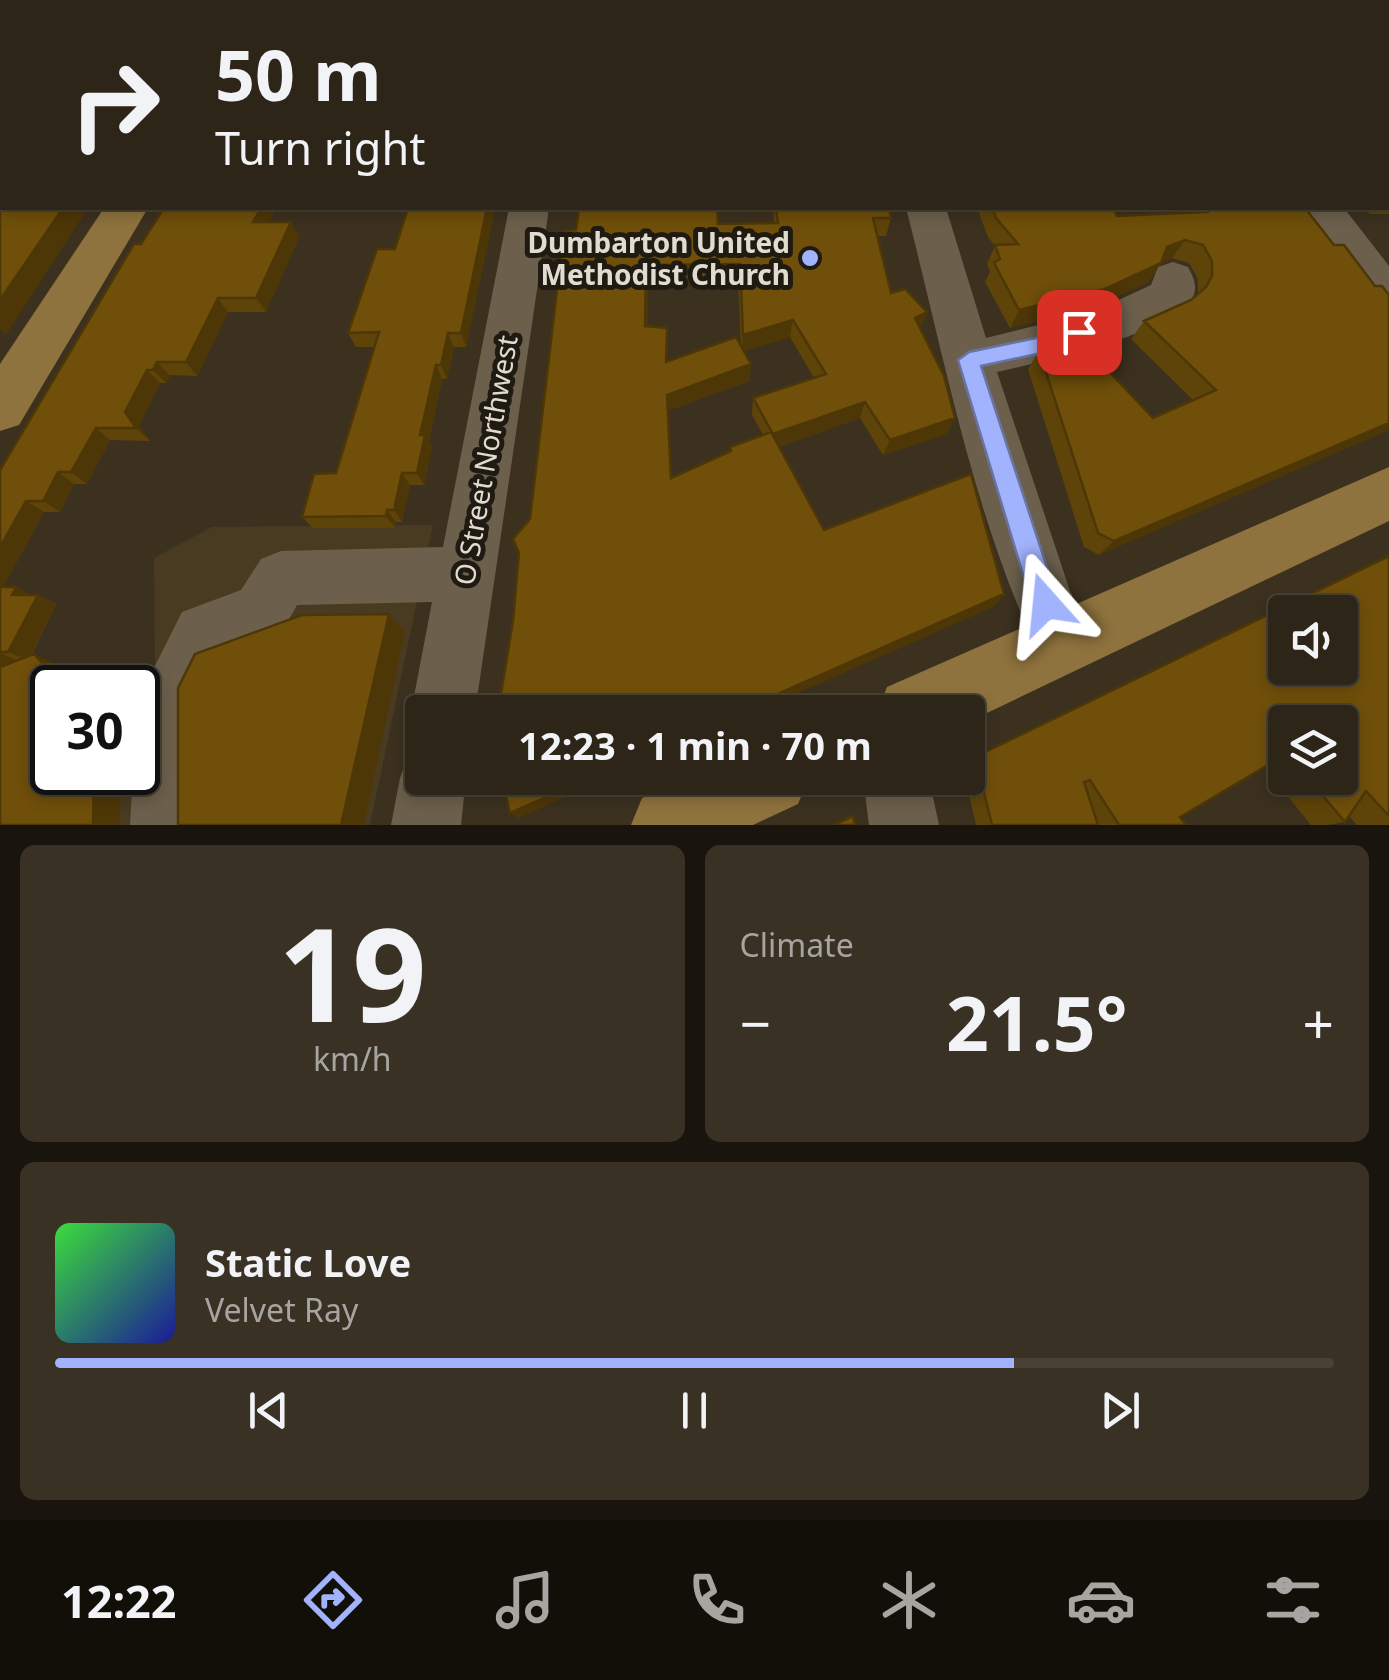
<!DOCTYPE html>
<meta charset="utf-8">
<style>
body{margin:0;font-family:"Noto Sans",sans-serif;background:#393124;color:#f1f3f6;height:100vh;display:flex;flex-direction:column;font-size:38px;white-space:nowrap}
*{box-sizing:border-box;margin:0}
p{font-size:32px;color:#a7a5a1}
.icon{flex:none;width:55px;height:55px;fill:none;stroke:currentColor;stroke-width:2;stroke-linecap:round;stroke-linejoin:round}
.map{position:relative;height:825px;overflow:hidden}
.sheet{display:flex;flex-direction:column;gap:20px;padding:20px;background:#19140d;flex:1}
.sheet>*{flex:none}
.guide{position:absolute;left:0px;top:0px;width:1390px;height:210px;box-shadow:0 5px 15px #0003,0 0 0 2px #484236;background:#2d2517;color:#f1f3f6;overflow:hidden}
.fabs{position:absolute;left:1268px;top:595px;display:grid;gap:20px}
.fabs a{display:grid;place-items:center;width:90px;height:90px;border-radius:10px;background:#2d2517;box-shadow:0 5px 15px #0003,0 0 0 2px #484236;font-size:50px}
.speed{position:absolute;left:30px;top:665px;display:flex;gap:20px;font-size:50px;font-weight:700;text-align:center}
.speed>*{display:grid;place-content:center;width:130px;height:130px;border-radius:50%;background:#2d2517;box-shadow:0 5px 15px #0003,0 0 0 2px #484236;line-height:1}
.speed .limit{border:5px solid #111;border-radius:15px;background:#fff;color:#111}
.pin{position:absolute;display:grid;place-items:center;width:85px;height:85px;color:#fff;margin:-42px;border-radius:20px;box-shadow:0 5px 15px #0006}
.me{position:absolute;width:110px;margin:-55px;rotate:342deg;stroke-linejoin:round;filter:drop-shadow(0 0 8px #0008)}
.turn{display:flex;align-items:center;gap:35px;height:210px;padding:0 50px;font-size:45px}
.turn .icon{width:130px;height:130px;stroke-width:2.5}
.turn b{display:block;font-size:70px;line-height:85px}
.big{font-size:75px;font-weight:700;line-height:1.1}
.sheet .widget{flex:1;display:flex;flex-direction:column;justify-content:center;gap:15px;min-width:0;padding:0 35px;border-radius:15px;background:#393124}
.sheet .dial{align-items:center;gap:0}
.dial b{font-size:130px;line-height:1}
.song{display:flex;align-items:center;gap:30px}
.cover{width:120px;height:120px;border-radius:15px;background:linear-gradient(135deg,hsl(120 70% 55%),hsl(240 70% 35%))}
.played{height:10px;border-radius:5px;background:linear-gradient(90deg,#a1b3fd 75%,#484236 75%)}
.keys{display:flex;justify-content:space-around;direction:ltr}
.heat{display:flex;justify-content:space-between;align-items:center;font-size:55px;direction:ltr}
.sheet .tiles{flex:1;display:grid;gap:20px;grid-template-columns:1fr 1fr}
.widget:last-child{grid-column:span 2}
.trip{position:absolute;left:405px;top:695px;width:580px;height:100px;border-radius:10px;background:#2d2517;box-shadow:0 5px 15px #0003,0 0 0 2px #484236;font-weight:700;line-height:100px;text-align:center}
.dock{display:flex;height:160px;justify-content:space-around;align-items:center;background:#120f09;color:#a7a5a1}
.dock .icon{width:70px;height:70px}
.dock .current{color:#a1b3fd}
.dock b{font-size:45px;color:#f1f3f6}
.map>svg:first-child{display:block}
.built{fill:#493b21}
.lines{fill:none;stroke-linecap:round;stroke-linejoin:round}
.minor{fill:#6c604c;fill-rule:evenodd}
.major{fill:#8f733e;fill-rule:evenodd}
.wall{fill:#5f4409;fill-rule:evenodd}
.shaded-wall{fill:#4e3707}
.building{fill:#6f4f0a;stroke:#4e3707;stroke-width:2.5;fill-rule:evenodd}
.route{fill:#a1b3fd;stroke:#6974a4;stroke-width:2.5}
.poi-dot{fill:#a1b3fd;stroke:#1f1a12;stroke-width:4}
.labels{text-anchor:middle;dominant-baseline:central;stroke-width:10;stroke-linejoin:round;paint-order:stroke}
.poi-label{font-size:28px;font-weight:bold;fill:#e2dbd0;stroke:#1f1a12;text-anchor:end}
.street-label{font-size:28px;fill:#e2dbd0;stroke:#1f1a12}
</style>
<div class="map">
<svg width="1389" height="825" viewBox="0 0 1389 825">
<rect width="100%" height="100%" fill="#3c311f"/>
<path class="built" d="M433,525L370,825H0L52,772H138V688L107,687L155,668L154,558L212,527Z"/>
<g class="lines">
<path class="minor" d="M852,0H882L883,2H853Z
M1160,0H1389V10L1388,2Z
M509,208H549L475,712H422V735L411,712L432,602L297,605L282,632L224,655L200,706V825H130L133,772H138V700L182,612L241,590L261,559L281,551L443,547Z
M906,208H946L986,338L1095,311L1151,285L1158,267L1173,262L1188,267C1195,279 1199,291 1189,303C1161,336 1041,362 997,372L1070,591L1094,640L1085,661L1064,670L1043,661C975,526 944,355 906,208Z
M1303,208H1344L1389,266V314L1373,310Z
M422,749V778H466L461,825H391L400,778L409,754Z
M863,778H929L939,825H869Z"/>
<path class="major" d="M104,208H148L19,425L0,431V364Z
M1389,467V521L968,722V712H877L887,687Z
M688,778H809L798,804L753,825H631L642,798Z"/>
</g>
<path class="wall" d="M1206,0H1389V214H1370L1364,208H1388V2H1205Z
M164,208H276L269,222H291L299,237L266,312H228L197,376L170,375L166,383H160L139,425L150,441L110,440L87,484H74L60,512H44L3,587H16L30,595H38L56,604L31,656L61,666L76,682L122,686V688H52L0,825V470Z
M495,208L466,347H454L447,379H442L429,442L432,448L424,485H410L402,522H396L395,528H313L302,517L336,473L375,347H356L348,333L395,249Z
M773,208H889L891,218L886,236H877L891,293L927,312L920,329L947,434L883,455L860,418L779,447L824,530L1004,594L993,607L530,519L576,230L718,224L774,223ZM738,281L741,347L667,361V328L647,327L648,285L656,283ZM790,337L814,378L753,398L752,415L763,435L671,478L667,411L749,381L751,364L744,351Z
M977,208H1113L1117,216L1182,214L1178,208H1305L1334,245L1375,286L1389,295L1099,555L1084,547L1028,369L1039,351L1153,418L1193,400L1131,339L1144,321L1191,300L1198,294V279L1189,263L1172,258L1161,263L1148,282L1094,307L1010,328L985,282L990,272L987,264L995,246L988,237Z
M1389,556V825H1357L1349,816L1345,822L1327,825H1311L1264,767L1180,817L1186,825H976L965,778H968V762ZM1285,722L1340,778H1285Z"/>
<path class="shaded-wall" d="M193,0H214L212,2H192Z
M63,208H83L86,211L6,335L0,330V300Z
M261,208H276L262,237L253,222Z
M487,208H495L466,347L461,333Z
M291,222L299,237L266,312L256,298Z
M1185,240L1172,258L1154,266L1167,247Z
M1161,263L1148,282L1094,307L1010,328L1019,310Z
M655,265L656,283L648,285L647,344L645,326L646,267Z
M218,298L228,312L197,376L186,362Z
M927,312L920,330L915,318Z
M793,320L790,337L742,352L743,335Z
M448,333L454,347L447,379L441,365Z
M157,362L170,375L166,383L153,370Z
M751,364L749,381L667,411V395Z
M436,365L442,379L429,442L432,448L424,485L417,473L420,435Z
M147,370L160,383L139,425L150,441L136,428L125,412Z
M865,402L860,418L771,450L773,434Z
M955,418L947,434L883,455L890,440Z
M1389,423V430L1099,555L1114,541Z
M96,428L110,440L87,484L71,472Z
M58,472L74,484L60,512L43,501Z
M402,473L410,485L402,522L394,510Z
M26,501L44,512L0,593V547Z
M387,510L396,522L395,528L386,516Z
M16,587L35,597L12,595Z
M1004,594L993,607L755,712H737Z
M38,595L56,604L28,660L8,652Z
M389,614L405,631L364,825H341Z
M0,653L26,664L0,676Z
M34,654L61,666L82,688L64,686Z
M98,675L122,686V688H97Z
M94,772H121L120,825H93Z
M590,778H609L518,818L510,813Z"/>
<path class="building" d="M0,0H193L192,2H2V208H63L0,300Z
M279,0H323L321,2H278Z
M410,0H522V2H409Z
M595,0H668V2H595Z
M784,0H821L825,2H785Z
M919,0H1155L1157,2H920Z
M1224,0H1389V197H1388V2H1226Z
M164,208H261L253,222H291L256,298H218L186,362H157L153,370H147L125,412L136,428H96L71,472H58L43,501H26L0,547V470L134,244H141Z
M408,208H487L461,333H448L441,365H436L420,435H425L417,473H402L394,510H387L386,516L302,517L314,474L336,473L379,332L348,333L377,249H395Z
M579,208H717L718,224L778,223L776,208H889L891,218H873L891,293L905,289L927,312L915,318L944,376L955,418L890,440L865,402L773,434L753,398L826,374L793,320L743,335L740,264L655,265L646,267L645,326L667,328L666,362L736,337L751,364L667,395L671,478L731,451L730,447L771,432L824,530L971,474L1004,594L737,712H498L513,621L519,553L513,539L530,519L564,231L576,230Z
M992,208H1113L1117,216L1207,212L1203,208H1305L1334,245H1344L1375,286H1382L1389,295V423L1114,541L1098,533L1039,351L1080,341L1153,418L1216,390L1144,321L1191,300L1206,287L1212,276V261L1203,245L1185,240L1167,247L1161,263L1105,289L1019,310L994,263L1000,259L995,245L1018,244L996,218Z
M1389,556V816L1366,791L1345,822L1308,778H1340V722H1285V755L1180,817L1186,825H1119L1090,780L1084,782L1098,825H992L975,757ZM1285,612H1340V668H1285Z
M0,587H16L12,595H38L8,652H0Z
M389,614L341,825H178V688L195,654L302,615Z
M34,654L64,686L98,675L97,688H52V772H94L93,825H0V667Z
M502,778H590L510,813Z
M853,816L855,825H834Z"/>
<path class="route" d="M1079,324L1090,332L1086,337L1037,354L981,366L1059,604L1055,614L1046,617L1036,614L1032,604L958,360L969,352L1036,338Z"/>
<circle class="poi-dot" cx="810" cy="258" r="10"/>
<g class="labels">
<g class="poi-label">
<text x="790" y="242">Dumbarton United<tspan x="790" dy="32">Methodist Church</tspan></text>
</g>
<g class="street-label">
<text transform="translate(485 460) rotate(-80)">O Street Northwest</text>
</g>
</g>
</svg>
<div class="fabs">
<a><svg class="icon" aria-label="sound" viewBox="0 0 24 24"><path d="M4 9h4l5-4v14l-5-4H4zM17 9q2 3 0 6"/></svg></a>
<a><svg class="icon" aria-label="layers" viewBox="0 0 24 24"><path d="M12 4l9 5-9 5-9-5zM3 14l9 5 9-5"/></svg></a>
</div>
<div class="speed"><div class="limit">30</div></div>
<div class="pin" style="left:1079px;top:332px;background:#d93025"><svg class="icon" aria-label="arrive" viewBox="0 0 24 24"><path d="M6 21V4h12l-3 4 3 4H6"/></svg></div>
<svg class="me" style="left:1046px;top:604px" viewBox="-20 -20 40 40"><path d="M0-17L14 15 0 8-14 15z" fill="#a1b3fd" stroke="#fff" stroke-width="4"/></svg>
<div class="trip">12:23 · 1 min · 70 m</div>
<div class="guide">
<div class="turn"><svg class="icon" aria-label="right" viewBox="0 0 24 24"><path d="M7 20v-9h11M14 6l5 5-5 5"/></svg><div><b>50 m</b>Turn right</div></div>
</div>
</div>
<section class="sheet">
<div class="tiles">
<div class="widget dial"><b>19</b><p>km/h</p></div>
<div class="widget"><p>Climate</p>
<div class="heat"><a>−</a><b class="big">21.5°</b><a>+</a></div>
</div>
<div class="widget">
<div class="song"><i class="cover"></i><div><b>Static Love</b><p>Velvet Ray</p></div></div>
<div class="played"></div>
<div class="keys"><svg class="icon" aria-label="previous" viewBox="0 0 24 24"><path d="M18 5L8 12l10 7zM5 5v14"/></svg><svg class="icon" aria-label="pause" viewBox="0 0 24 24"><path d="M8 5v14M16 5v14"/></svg><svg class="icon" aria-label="next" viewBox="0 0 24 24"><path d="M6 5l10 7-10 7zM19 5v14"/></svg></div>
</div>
</div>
</section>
<nav class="dock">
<b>12:22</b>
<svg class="icon current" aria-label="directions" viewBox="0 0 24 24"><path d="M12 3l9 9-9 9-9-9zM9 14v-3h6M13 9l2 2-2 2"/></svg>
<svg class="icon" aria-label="music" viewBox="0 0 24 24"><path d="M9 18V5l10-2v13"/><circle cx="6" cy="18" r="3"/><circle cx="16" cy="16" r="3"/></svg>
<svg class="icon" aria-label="phone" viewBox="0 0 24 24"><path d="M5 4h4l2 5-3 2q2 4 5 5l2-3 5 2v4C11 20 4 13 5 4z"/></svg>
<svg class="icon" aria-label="climate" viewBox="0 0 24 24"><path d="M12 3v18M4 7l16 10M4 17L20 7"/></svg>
<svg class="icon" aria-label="car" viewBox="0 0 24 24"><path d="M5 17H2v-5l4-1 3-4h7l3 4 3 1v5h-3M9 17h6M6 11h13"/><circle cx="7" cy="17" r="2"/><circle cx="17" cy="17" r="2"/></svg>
<svg class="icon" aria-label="filters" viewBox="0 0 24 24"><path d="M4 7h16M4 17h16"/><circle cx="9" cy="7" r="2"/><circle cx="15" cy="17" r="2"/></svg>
</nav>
